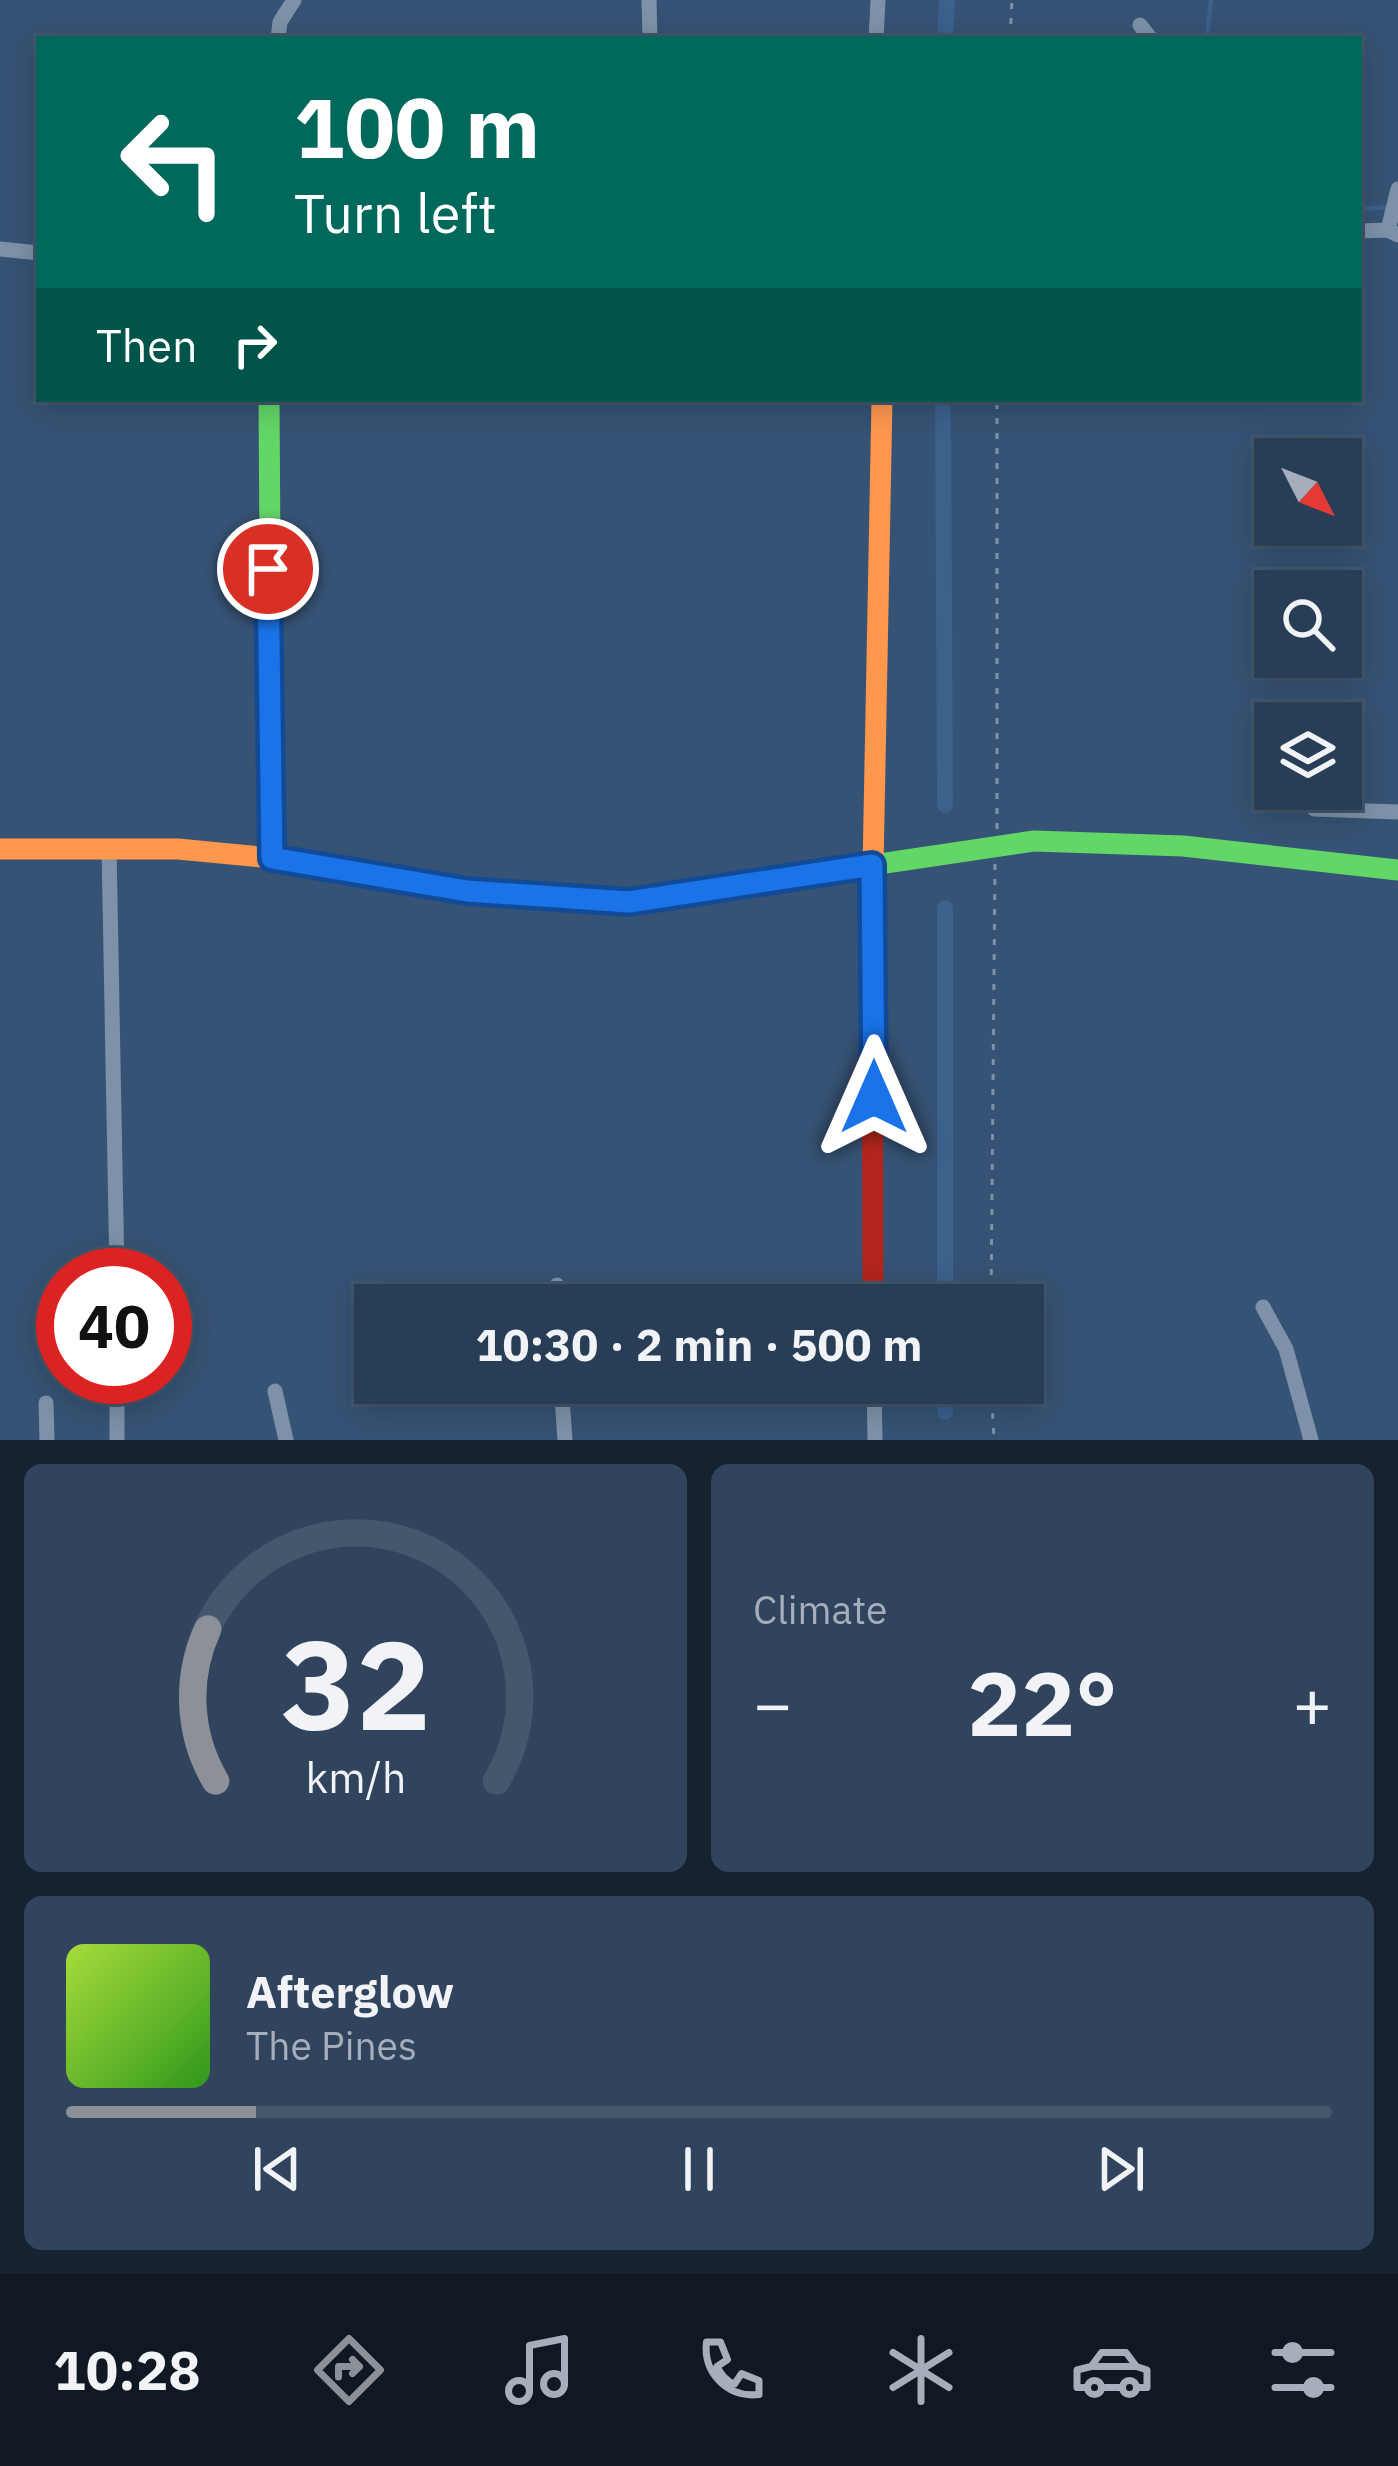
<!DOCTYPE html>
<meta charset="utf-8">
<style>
body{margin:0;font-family:"IBM Plex Sans",sans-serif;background:#30455d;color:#f1f3f6;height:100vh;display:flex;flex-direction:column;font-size:45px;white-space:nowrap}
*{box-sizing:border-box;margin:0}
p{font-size:39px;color:#a5aeba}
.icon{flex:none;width:66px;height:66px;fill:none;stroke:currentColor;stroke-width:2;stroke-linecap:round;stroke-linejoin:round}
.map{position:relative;height:1440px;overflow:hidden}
.panel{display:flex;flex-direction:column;gap:24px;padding:24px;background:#162230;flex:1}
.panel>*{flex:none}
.guide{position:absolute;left:36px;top:36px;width:1326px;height:366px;border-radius:0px;box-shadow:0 6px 30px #0003,0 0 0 3px #44576d;background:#00695c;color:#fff;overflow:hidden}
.needle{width:78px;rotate:132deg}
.controls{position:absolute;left:1254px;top:438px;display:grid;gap:24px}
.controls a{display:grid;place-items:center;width:108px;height:108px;border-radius:0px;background:#283e57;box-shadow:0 6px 30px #0003,0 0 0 3px #44576d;font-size:60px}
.speed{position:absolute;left:36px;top:1248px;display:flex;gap:24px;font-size:60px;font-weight:700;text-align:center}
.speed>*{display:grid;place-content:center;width:156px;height:156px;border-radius:50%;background:#283e57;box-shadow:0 6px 30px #0003,0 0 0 3px #44576d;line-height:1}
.speed .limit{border:18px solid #d22;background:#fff;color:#111}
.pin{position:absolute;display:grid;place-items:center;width:102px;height:102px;color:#fff;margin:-51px;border:6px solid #fff;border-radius:50%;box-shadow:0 3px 12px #0007}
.me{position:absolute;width:132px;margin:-66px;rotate:0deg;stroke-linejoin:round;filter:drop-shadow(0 0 9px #0008)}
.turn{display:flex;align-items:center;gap:42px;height:252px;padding:0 60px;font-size:54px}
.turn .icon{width:156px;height:156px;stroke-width:2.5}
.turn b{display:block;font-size:84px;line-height:102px}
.then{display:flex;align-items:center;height:114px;padding:0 60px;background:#0003;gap:24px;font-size:45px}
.big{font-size:90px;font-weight:700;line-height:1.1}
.panel .tile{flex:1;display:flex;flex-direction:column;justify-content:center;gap:18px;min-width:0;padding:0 42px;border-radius:18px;background:#30455d}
.panel .dial{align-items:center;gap:0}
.dial svg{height:312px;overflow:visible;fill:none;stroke:#44576d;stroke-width:7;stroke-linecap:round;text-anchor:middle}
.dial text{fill:#f1f3f6;stroke:none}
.song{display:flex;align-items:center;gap:36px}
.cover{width:144px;height:144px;border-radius:18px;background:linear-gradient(135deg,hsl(80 70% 55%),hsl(110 70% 35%))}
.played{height:12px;border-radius:6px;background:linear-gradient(90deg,#8c9099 15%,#44576d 15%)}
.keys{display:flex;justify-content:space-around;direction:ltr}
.heat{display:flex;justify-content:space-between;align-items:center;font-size:66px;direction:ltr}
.panel .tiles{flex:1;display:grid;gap:24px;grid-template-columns:1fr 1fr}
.tile:last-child{grid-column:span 2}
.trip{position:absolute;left:354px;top:1284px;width:690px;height:120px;border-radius:0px;background:#283e57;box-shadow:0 6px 30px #0003,0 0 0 3px #44576d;font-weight:700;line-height:120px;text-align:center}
.tabs{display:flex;height:192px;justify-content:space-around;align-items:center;background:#101923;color:#a5aeba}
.tabs .icon{width:84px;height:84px}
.tabs .selected{color:#8c9099}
.tabs b{font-size:54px;color:#f1f3f6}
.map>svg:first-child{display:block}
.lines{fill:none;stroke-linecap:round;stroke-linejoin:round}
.stream{stroke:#3b618d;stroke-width:4.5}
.canal{stroke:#3b618d;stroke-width:16}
.path{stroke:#7d92a8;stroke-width:3;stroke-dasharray:6 9;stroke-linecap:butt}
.street{stroke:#7d92a8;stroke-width:15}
.fast{stroke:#63d668;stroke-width:21}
.slow{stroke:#ff974d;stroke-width:21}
.jam{stroke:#b3261e;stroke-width:21}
.route-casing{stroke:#114b97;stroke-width:30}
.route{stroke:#1a73e8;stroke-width:21}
</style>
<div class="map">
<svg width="1398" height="1440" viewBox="0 0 1398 1440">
<rect width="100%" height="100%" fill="#365274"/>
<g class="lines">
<path class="stream" d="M1207,39L1211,0
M1359,209L1392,207"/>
<path class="canal" d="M945,39L947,0
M943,399L945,805
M945,1305V908
M945,1412V1383"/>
<path class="path" d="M1010,39L1012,0
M997,829V399
M991,1305L995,863
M991,1383L994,1440"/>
<path class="street" d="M649,0L650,39
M1140,25L1151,39
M278,39L280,22L294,0
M876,39L878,0
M1388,230L1398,189
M1359,231L1388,230L1398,235
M0,249L39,253
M1314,809L1398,812
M109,847L117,1275
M557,1285V1305
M1263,1307L1286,1349L1311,1440
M561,1383L565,1440
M874,1383L875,1440
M275,1391L286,1440
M46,1403L47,1440
M117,1440V1377"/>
<path class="fast" d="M269,399L272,858
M453,889L629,901L1034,841L1183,846L1398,870"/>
<path class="slow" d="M0,849H178L272,858L453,889
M872,921L882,399"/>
<path class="jam" d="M872,921L873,1305"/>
</g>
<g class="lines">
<g class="route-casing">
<path id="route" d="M268,569L272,858L467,891L629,902L872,865L874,1097"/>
</g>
<use href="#route" class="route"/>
</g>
</svg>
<div class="controls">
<a><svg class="needle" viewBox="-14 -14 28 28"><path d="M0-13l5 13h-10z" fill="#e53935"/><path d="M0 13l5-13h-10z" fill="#a5aeba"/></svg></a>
<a><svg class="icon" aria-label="search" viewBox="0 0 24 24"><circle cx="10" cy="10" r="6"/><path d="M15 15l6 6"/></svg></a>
<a><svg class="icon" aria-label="layers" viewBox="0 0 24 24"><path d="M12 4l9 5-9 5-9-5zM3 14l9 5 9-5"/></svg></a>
</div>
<div class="speed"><div class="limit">40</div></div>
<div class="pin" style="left:268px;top:569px;background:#d93025"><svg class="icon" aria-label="arrive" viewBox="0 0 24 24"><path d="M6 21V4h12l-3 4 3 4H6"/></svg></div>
<svg class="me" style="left:874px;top:1097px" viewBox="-20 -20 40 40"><path d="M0-17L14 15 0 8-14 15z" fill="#1a73e8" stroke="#fff" stroke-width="4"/></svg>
<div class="trip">10:30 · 2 min · 500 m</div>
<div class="guide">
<div class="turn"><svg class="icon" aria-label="left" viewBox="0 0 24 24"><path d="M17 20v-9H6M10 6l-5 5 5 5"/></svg><div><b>100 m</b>Turn left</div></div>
<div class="then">Then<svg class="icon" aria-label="right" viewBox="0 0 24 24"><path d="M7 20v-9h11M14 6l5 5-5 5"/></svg></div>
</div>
</div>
<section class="panel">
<div class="tiles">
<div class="tile dial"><svg viewBox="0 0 100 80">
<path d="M14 69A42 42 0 1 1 86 69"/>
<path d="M14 69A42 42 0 0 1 12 30" stroke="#8c9099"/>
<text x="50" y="56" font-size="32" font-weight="700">32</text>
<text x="50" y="72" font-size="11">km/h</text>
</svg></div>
<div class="tile"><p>Climate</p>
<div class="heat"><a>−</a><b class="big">22°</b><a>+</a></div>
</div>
<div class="tile">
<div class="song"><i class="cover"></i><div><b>Afterglow</b><p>The Pines</p></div></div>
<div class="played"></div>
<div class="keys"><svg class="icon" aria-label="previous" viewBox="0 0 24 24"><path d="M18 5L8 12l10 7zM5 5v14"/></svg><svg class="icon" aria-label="pause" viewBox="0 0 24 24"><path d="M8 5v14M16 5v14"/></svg><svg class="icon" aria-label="next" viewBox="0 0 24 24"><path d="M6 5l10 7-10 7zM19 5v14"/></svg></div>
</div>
</div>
</section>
<nav class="tabs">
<b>10:28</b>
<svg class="icon selected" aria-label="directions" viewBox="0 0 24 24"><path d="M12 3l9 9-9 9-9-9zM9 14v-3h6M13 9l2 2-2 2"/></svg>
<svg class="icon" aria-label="music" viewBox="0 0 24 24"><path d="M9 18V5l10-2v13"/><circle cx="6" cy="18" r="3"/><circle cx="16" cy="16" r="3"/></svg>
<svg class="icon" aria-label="phone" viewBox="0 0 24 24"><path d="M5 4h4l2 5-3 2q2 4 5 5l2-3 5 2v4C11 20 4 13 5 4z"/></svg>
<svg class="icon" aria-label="climate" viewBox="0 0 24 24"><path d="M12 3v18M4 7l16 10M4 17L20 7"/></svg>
<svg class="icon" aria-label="car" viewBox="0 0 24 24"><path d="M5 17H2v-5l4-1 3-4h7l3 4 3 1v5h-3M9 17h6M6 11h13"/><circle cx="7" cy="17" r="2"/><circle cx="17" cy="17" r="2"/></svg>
<svg class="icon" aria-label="filters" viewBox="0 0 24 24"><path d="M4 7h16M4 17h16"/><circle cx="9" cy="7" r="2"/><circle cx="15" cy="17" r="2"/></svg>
</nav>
